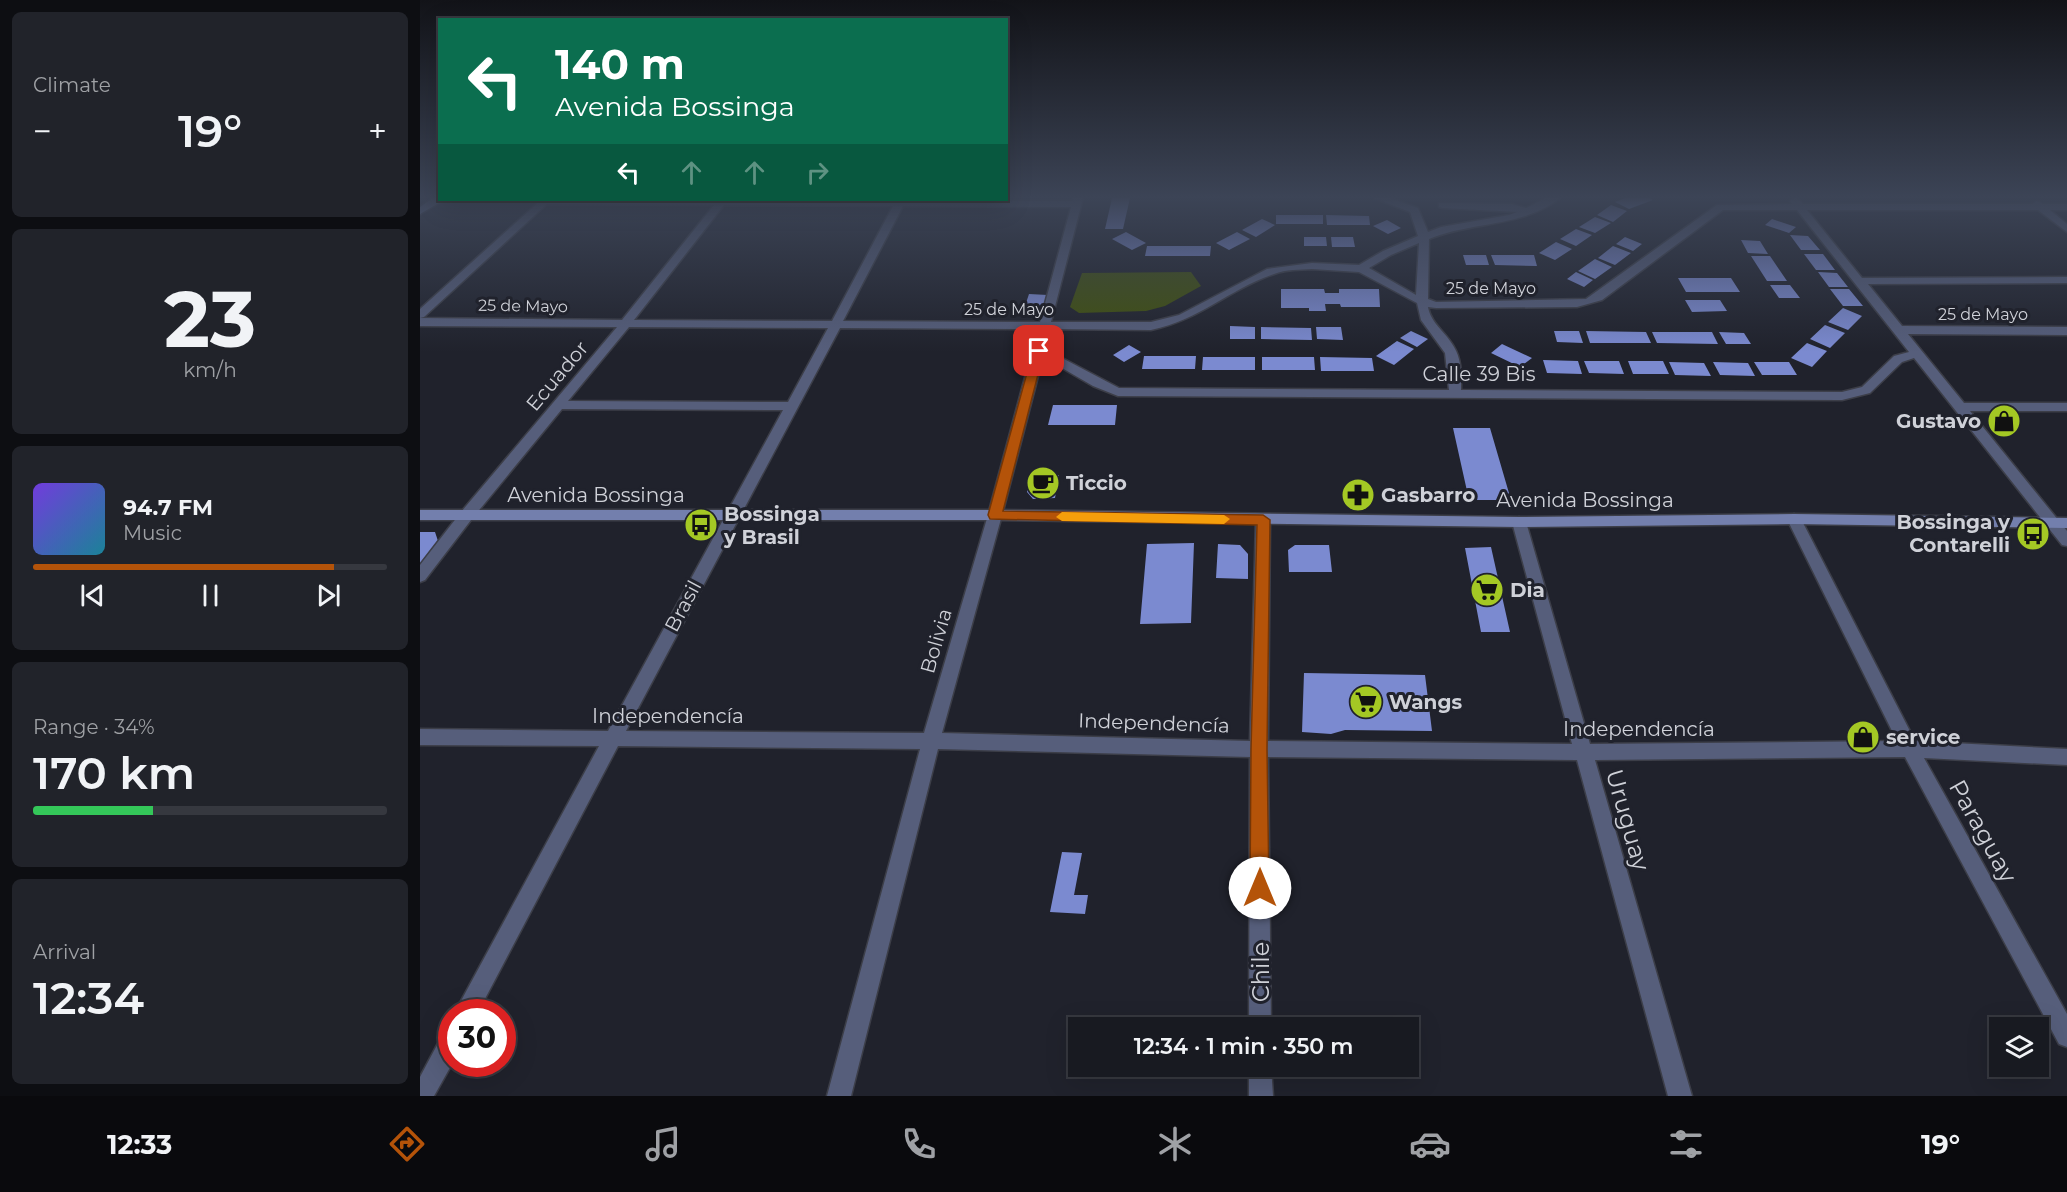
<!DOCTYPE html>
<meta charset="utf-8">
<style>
body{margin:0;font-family:Montserrat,sans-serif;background:#21232a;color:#f1f3f6;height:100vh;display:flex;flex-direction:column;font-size:22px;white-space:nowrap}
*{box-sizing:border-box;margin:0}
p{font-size:20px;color:#9fa1a5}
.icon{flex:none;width:33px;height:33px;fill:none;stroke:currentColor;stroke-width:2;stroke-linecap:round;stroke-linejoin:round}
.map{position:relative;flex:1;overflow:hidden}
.side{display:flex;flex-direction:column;gap:12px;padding:12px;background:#0d0e12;width:420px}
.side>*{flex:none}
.top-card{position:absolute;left:18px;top:18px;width:570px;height:183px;border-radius:0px;box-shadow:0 6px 24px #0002,0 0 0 2px #36383f;background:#0b6e4f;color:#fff;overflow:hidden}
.controls{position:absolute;left:1569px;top:1017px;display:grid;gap:12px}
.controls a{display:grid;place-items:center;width:60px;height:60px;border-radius:0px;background:#181a21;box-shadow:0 6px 24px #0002,0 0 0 2px #36383f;font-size:30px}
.speed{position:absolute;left:18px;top:999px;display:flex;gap:12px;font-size:30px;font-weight:700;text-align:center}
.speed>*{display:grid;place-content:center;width:78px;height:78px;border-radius:50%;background:#181a21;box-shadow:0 6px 24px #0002,0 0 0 2px #36383f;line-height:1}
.speed .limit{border:9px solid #d22;background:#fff;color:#111}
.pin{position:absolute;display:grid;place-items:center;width:51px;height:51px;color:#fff;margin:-26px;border-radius:12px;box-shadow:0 3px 9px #0006}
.me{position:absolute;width:66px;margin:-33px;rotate:0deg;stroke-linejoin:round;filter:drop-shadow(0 0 4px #0008)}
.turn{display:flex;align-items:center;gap:21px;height:126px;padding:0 18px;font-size:27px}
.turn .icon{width:78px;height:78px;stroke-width:2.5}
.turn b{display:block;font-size:42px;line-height:51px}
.lanes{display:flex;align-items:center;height:57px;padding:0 18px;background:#0003;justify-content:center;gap:30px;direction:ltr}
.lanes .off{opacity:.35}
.big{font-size:45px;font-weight:600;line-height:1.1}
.side .widget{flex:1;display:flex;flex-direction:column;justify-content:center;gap:9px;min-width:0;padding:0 21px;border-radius:9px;background:#21232a}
.side .dial{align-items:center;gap:0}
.dial b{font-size:78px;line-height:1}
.song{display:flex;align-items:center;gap:18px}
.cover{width:72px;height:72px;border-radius:9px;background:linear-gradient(135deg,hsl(260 70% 55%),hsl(190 70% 35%))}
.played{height:6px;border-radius:3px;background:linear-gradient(90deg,#b45309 85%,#36383f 85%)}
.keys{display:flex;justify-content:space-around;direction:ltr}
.heat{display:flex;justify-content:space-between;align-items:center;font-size:33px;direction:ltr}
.charge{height:9px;border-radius:4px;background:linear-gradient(90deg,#34c759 34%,#36383f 0)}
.trip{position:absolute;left:648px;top:1017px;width:351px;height:60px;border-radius:0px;background:#181a21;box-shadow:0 6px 24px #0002,0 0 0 2px #36383f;font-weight:600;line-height:60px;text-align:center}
.tabs{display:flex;height:96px;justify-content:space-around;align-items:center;background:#0a0a0d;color:#9fa1a5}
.tabs .icon{width:42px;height:42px}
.tabs .on{color:#b45309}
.tabs b{font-size:27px;color:#f1f3f6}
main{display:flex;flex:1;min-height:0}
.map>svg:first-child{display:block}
.green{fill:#41510d}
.building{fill:#7b8ad0}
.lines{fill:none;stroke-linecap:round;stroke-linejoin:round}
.minor-casing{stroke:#3c3e48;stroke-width:3}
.secondary-casing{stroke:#3c3e48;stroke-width:3}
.minor{fill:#565e7b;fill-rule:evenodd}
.secondary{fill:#737fad;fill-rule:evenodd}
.route{fill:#b45309;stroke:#753606;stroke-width:1.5}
.slow{fill:#f59e0b}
.labels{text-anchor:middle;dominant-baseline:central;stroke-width:6;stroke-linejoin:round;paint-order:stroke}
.far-street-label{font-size:16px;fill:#cfd1d8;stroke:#20222c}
.street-label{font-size:20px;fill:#cfd1d8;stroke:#20222c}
.poi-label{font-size:20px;font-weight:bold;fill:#cfd1d8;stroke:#20222c;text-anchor:start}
.near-street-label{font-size:24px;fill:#cfd1d8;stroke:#20222c}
</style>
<main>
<section class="side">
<div class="widget"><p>Climate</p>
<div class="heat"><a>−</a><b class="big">19°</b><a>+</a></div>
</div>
<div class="widget dial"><b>23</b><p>km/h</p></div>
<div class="widget">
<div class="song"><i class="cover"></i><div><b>94.7 FM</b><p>Music</p></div></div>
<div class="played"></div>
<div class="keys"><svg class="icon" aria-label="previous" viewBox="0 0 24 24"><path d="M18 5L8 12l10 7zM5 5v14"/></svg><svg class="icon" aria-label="pause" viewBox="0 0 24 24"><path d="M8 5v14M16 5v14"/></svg><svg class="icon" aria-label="next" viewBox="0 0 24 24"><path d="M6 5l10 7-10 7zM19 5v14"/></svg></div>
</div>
<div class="widget"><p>Range · 34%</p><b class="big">170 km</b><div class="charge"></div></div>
<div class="widget"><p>Arrival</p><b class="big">12:34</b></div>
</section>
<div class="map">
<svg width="1647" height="1096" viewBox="0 0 1647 1096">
<rect width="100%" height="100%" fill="#20222c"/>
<path class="green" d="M771,272L781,286L745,306L726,311L659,313L650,307L662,273Z"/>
<path class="building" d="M692,198H710L703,229H685Z
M1205,198H1230L1233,200L1209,209L1195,202Z
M1191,205L1207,211L1193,222L1177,215Z
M856,215H903V224H856Z
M906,215L949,216L950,225H907Z
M1175,217L1191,223L1175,233L1159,227Z
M842,219L855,225L836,237L822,230Z
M1352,219L1376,227L1369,233L1345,225Z
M967,220L981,228L968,234L953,226Z
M1156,229L1172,235L1156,246L1140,239Z
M706,232L726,243L712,250L692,239Z
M817,232L830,239L809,250L796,243Z
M1370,235L1388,236L1400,250H1381Z
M884,237H906L907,246H884Z
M911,237H933L935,247H912Z
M1205,237L1222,244L1213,251L1196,244Z
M1321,240L1340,241L1348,254L1328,253Z
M1136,242L1152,249L1135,260L1119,253Z
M727,246H791L790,256H725Z
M1193,246L1211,253L1195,265L1178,258Z
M1384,254H1403L1415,270H1396Z
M1043,255H1066L1069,265H1046Z
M1071,255H1114L1117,266L1075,265Z
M1331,256H1350L1367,281H1347Z
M1175,259L1192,267L1175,279L1158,271Z
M1156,272L1173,280L1164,287L1147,279Z
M1398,272L1417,273L1428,287H1409Z
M1258,278H1311L1320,292H1266Z
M1350,285H1370L1380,298H1359Z
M861,289H904L905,293H919V289H959L960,307H921L920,304H905L906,311H889V308H861Z
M1410,289H1429L1443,306H1423Z
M609,294L628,295L622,316L602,315Z
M1265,300H1300L1307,311L1272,312Z
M1423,308L1442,316L1428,330L1408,322Z
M1405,325L1425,333L1410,348L1390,339Z
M810,326L835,327V339H810Z
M841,327L891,328L892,340L841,339Z
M896,327H921L923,340L897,339Z
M991,331L1008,339L997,347L980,338Z
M1134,331H1159L1163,343L1137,342Z
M1166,331L1226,332L1231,343H1170Z
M1232,332H1292L1298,344L1237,343Z
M1299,332L1324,333L1331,344H1306Z
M977,341L994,349L974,365L956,356Z
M1387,343L1407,351L1392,367L1371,358Z
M1082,344L1112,358L1100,367L1071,353Z
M709,345L721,352L704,362L693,355Z
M724,356H776L775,369H722Z
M783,357H835V370H782Z
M842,357H894L895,370H842Z
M900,357L952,358L954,371H901Z
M1123,360L1158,361L1162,374L1127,373Z
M1164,361H1199L1204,374L1169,373Z
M1208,361H1243L1249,374H1213Z
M1249,362L1284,363L1291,376L1255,375Z
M1293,362L1328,363L1335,376L1300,375Z
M1334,362H1369L1377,375H1342Z
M633,405H697L695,425H628Z
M1033,428H1070L1091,500H1049Z
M611,475H639L635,498L613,499L607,492Z
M0,532H15L18,541L0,564Z
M774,543L771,623L720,624L727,544Z
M798,544L820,545L828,554V579L796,578Z
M875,545H909L912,572H869L868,550Z
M1071,547L1090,632H1061L1045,548Z
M884,673L1005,675L1012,731L925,730L911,734L882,732Z
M642,852L662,853L654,895H668L665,914L630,912Z"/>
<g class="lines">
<g class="minor-casing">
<path id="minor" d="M653,198H663L631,322H731L759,315L847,269L892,263L939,265L963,251L998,236L990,212L954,198H970L998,208L1008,232L1021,227L1089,215L1097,212L1023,208L1019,207V203L1092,204L1106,208L1126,198H1140C1102,228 1052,221 1009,239L1008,299L1016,302L1166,299L1297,205L1372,204L1370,201L1374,198L1378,199L1383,204H1612L1617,201L1623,204H1647V210H1630L1647,224V232L1618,210H1387L1442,278L1647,277V283L1448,284L1482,326L1647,327V335L1488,334L1544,403H1647V411H1550L1647,531V546L1642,545L1494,358L1482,362L1450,393L1422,400L698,396L673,386L623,357L582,515L522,733L830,741L836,520L843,515L850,520L848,741L1152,744L1092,522L1099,517L1106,522L1170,744L1477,741L1367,519L1374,514L1381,519L1495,741L1647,749V765L1504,758L1647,1014V1047L1639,1044L1485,757L1175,760L1272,1096H1248L1157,760L848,757L851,1028H829L830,757L518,749L431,1096H407L500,749L198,746L58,1012H35L179,746L0,745V729L188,731L363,410L142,409L51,520L5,580L0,582V565L41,512L197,327L0,326V318L202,320L294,205L127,204L4,317L0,318V309L121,200L652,201ZM304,205L473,206L412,321L214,320ZM483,206L651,207L620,322L423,321ZM1303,210H1377L1489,352L1474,356L1442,387L1422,392L1041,390C1041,375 1042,360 1034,347C1026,332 1011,324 1008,307L1016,308L1157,307L1182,300ZM999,243L996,295L949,268L971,255ZM892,269L939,272L997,303L1001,320L1025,353L1029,390L699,388L625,349L630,329L731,330C782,319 809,289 854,274C866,269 880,270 892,269ZM209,327L408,328L368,402L148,401ZM420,328L618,329L568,515L504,733L206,731Z
M32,1029V1064L14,1096H0V1077L24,1032Z
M829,1066H851L853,1096H829Z"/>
</g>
<g class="secondary-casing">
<path id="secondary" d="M13,198L24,200L0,214V207Z
M0,510H575L1099,517L1374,514L1647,518V528L1374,524L1099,527L575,520H0Z"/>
</g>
<use href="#minor" class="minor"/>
<use href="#secondary" class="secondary"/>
</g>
<linearGradient id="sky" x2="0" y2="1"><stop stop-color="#121318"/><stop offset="0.56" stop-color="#3c4456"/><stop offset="1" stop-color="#3c4456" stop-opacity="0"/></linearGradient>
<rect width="1647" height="352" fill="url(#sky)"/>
<path class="route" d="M619,348L624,351L583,511L843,515L850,520L847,749L849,888L846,895L840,897L833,895L830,888L831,749L837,525L570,519L568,515L613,351Z"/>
<path class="slow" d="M642,512L804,515L810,519L804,524L642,521L636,517Z"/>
<defs>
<g id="shop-disc" transform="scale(1.725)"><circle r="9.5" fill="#a4c824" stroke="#20222c"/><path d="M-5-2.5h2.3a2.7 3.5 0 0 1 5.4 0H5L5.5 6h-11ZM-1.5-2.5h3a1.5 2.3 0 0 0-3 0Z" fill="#111"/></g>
<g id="cafe-disc" transform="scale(1.725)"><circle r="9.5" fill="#a4c824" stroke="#20222c"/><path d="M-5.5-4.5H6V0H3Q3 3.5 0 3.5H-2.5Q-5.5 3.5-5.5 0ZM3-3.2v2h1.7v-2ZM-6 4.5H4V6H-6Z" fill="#111"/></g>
<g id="pharmacy-disc" transform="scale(1.725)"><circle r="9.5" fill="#a4c824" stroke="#20222c"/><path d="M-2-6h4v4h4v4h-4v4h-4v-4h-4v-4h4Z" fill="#111"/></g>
<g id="bus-disc" transform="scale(1.725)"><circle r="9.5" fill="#a4c824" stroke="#20222c"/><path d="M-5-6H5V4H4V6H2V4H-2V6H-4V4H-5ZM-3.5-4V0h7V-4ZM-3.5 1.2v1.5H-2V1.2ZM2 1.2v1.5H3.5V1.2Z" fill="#111"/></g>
<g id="supermarket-disc" transform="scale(1.725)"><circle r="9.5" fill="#a4c824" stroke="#20222c"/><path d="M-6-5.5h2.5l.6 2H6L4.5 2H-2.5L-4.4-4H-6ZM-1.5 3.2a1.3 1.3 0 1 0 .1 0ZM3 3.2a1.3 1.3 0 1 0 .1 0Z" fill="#111"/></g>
</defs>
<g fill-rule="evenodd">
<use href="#shop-disc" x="1584" y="421"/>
<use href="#cafe-disc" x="623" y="483"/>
<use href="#pharmacy-disc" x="938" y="495"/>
<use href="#bus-disc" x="281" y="525"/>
<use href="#bus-disc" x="1613" y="534"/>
<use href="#supermarket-disc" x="1067" y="590"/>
<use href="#supermarket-disc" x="946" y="702"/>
<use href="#shop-disc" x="1443" y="737"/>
</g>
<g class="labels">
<g class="far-street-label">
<text x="1071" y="288">25 de Mayo</text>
<text transform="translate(103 306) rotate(1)">25 de Mayo</text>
<text x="589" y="309">25 de Mayo</text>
<text x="1563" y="314">25 de Mayo</text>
</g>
<g class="street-label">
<text x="1059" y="374">Calle 39 Bis</text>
<text transform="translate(137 376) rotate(-50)">Ecuador</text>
<text x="176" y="495">Avenida Bossinga</text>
<text x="1165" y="500">Avenida Bossinga</text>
<text transform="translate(263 606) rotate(-62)">Brasil</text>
<text transform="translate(516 641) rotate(-74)">Bolivia</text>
<text x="248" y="716">Independencía</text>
<text transform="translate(734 723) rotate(2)">Independencía</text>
<text x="1219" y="729">Independencía</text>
</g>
<g class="poi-label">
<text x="1561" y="421" text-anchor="end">Gustavo</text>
<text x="646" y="483">Ticcio</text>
<text x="961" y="495">Gasbarro</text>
<text x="304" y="514">Bossinga<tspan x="304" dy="23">y Brasil</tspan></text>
<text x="1590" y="522" text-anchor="end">Bossinga y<tspan x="1590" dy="23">Contarelli</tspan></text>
<text x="1090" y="590">Dia</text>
<text x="969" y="702">Wangs</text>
<text x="1466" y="737">service</text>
</g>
<g class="near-street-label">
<text transform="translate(1208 820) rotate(74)">Uruguay</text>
<text transform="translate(1563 831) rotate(61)">Paraguay</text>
<text transform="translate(840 972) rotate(-90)">Chile</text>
</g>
</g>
</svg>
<div class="controls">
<a><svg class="icon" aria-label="layers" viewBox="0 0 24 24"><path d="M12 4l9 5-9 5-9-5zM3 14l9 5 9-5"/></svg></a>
</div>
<div class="speed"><div class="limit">30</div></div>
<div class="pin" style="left:619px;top:351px;background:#d93025"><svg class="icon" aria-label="arrive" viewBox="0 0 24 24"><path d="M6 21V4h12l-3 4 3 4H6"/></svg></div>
<svg class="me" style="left:840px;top:888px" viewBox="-20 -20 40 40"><circle r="19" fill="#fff"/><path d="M0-13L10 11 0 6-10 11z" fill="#b45309"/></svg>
<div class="trip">12:34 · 1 min · 350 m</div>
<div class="top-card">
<div class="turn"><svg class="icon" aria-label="left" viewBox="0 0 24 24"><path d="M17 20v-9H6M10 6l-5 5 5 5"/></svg><div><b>140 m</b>Avenida Bossinga</div></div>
<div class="lanes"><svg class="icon" aria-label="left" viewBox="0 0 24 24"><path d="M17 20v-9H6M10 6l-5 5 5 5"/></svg><svg class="icon off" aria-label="ahead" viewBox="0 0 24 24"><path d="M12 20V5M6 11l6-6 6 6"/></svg><svg class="icon off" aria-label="ahead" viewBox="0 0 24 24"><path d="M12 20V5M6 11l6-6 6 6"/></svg><svg class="icon off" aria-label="right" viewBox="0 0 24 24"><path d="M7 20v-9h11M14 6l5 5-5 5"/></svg></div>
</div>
</div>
</main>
<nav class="tabs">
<b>12:33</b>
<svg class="icon on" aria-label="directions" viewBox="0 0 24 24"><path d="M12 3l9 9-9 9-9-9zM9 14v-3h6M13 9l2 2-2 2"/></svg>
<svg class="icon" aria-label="music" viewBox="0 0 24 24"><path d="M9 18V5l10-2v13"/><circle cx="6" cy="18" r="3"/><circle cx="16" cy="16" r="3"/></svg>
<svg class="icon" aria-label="phone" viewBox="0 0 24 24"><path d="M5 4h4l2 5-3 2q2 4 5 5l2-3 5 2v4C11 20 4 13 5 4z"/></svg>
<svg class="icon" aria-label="climate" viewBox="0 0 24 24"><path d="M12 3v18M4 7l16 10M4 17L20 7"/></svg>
<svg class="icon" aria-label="car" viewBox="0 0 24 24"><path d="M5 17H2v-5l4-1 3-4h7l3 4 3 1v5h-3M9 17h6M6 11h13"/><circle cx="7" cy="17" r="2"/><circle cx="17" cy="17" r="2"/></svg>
<svg class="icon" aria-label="filters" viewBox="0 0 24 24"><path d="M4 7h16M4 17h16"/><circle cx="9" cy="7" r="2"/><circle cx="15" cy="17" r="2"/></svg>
<b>19°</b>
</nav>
